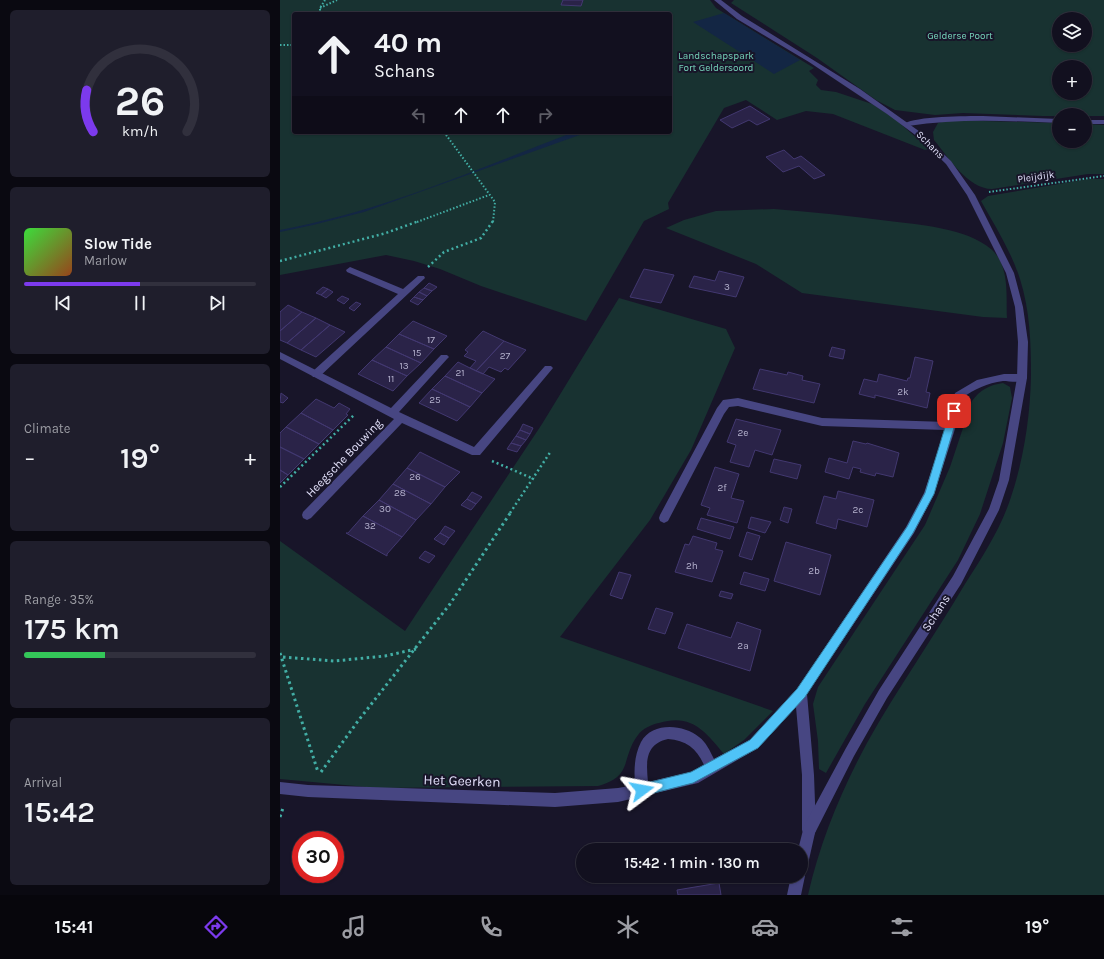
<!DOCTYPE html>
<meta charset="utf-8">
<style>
body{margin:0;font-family:Karla,sans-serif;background:#1f1e2c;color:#f1f3f6;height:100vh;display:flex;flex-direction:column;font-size:15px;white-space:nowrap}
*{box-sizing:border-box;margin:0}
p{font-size:13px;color:#9c9da4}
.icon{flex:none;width:22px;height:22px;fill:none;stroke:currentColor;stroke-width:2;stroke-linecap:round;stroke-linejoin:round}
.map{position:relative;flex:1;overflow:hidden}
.details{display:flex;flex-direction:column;gap:10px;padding:10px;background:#0a0911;width:280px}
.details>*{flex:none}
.top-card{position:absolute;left:12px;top:12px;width:380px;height:122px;border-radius:4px;box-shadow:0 1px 3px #0004,0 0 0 1px #31303d;background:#12101f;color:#f1f3f6;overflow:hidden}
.tools{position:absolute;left:772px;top:12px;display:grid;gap:8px}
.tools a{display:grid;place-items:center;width:40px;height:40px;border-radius:50%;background:#12101f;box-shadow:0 1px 3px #0004,0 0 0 1px #31303d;font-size:20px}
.speed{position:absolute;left:12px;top:831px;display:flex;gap:8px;font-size:20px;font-weight:700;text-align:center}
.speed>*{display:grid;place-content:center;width:52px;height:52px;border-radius:50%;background:#12101f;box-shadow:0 1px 3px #0004,0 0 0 1px #31303d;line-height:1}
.speed .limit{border:6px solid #d22;background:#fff;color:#111}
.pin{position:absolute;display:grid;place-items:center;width:34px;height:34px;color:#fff;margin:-17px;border-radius:8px;box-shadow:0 2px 6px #0006}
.me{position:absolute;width:44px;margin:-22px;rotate:77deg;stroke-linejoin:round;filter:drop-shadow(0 0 3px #0008)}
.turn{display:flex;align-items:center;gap:14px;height:84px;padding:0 16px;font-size:18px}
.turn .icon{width:52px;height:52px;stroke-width:2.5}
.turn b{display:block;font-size:28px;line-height:34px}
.lanes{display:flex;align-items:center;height:38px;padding:0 16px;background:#0003;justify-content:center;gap:20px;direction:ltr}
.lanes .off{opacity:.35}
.big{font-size:30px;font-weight:600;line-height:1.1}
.details .widget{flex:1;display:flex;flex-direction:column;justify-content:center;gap:6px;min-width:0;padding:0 14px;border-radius:6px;background:#1f1e2c}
.details .dial{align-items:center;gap:0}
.dial svg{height:104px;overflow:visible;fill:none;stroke:#31303d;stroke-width:7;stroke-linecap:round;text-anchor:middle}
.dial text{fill:#f1f3f6;stroke:none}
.song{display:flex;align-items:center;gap:12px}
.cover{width:48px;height:48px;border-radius:6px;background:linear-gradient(135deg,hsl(120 70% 55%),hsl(20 70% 35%))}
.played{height:4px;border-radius:2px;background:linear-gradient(90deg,#7c3aed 50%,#31303d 50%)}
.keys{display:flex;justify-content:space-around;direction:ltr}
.heat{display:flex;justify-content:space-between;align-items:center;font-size:22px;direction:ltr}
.charge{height:6px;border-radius:3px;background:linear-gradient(90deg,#34c759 35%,#31303d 0)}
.trip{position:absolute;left:296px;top:843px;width:232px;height:40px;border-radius:20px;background:#12101f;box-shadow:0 1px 3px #0004,0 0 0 1px #31303d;font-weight:600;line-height:40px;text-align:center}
.dock{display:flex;height:64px;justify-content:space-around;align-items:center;background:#07060c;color:#9c9da4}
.dock .icon{width:28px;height:28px}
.dock .selected{color:#7c3aed}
.dock b{font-size:18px;color:#f1f3f6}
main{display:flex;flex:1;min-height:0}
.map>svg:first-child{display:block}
.green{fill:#183231;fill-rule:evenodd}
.water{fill:#132644}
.building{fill:#2a2348;stroke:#423870}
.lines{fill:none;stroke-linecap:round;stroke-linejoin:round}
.path-far2{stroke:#42aea5;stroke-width:2;stroke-dasharray:1.5 2;stroke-linecap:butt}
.path-far1{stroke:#42aea5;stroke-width:2.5;stroke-dasharray:2 3;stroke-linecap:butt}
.path{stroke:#42aea5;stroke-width:3;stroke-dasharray:2.5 3.5;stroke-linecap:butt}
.service{fill:#474682;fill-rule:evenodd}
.minor{fill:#474682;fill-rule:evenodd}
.tertiary{fill:#474682;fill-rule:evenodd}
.route{fill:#4fc3f7;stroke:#337fa1}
.labels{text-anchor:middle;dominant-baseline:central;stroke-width:4;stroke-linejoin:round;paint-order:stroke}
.far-park-label{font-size:10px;fill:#75d3b9;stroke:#181529}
.far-street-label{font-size:10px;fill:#e3e1fb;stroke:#181529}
.number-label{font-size:10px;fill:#b5b2ce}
.street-label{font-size:12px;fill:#e3e1fb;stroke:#181529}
.near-street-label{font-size:14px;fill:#e3e1fb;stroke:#181529}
</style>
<main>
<section class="details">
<div class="widget dial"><svg viewBox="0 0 100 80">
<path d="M14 69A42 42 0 1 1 86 69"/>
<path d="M14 69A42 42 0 0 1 9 37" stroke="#7c3aed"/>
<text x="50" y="56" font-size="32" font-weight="700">26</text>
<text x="50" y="72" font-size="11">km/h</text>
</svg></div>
<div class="widget">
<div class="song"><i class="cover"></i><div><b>Slow Tide</b><p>Marlow</p></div></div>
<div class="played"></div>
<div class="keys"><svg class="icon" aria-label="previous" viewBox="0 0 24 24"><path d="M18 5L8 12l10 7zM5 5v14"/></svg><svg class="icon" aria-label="pause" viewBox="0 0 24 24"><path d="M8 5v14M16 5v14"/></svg><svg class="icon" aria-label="next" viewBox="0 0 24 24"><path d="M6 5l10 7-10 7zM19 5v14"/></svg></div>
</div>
<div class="widget"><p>Climate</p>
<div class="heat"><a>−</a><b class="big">19°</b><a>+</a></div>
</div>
<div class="widget"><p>Range · 35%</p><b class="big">175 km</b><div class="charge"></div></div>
<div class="widget"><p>Arrival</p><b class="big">15:42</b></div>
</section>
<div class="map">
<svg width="824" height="895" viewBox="0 0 824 895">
<rect width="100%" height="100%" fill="#181529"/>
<path class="green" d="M0,0H430L436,8L534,68L529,71L538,80L536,85L541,90L556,92L592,104L614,118L649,149L645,150L553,114L526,111L497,120L466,100L444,108L388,203L389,209L364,221L306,321L201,286L160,269L134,261L106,255L0,275ZM14,14H390V132H14Z
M454,0H824V116H763L683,113L655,115L615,110L596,100L537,58L451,3ZM779,19H805V45H779ZM779,67H805V93H779Z
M669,120L779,123V141H805V124L824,125V174H808L712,189C688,189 668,157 654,140L653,132L658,123Z
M808,179H824V895H528C540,842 561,791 587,743C617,689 654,637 685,584C703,556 721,528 731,497C744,458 750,417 751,377C751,343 750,311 740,279C731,251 715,226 701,201L708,196Z
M494,209C533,212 571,216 609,221C641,225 686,228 711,249C730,266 726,295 727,318L703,317L522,293L476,264L386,228L404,220L436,211Z
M339,298L446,329L455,348L411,450L370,520L280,637L493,711L464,740L444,754C425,731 411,713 379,723C372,724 362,729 358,735C340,759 354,776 318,786L97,788L0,779V541L125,631L262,424Z
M723,383L730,387L732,398L723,443L700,514L678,560L585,704L546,773L539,769L538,741L533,704L538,687L645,525L670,467L692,401C700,390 709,385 723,383Z"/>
<path class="water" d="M444,13L520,60L494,74L413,22Z
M294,132H308L84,212L33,225L0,232V230C103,211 197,169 294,132Z"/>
<path class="building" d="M283,0H303L301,6L281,5Z
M470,106L490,119L477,125L469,120L452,128L440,120Z
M504,150L514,159L521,156L545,175L534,179L519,166L503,172L486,157Z
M364,269L394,275L381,303L350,297Z
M439,271L464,277L456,297L409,287L414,276L435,281Z
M149,283L157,287L152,291L144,288Z
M43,287L48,289L41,295L36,293Z
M144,288L152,291L147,296L139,292Z
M48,289L53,292L46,298L41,295Z
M139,292L147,296L143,300L134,297Z
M62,296L69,299L64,304L57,300Z
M134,297L143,300L138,305L130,301Z
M76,302L81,304L74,311L69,308Z
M8,305L22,312L0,331V312Z
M22,312L36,318L7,343L0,340V331Z
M36,318L50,325L21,350L7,343Z
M133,321L167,336L154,349L119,334Z
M50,325L65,332L36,357L21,350Z
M203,331L224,341L196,371L190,368L196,361L184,356L188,352L185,350Z
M119,334L154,349L141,363L106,347Z
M224,341L246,350L228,370L225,368L221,372L209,367L203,374L196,371Z
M106,347L141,363L127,376L92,360Z
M552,347L565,350L563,359L549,356Z
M635,357L653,361L646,392L650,393L647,408L595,395V398L579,394L584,379L597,382L599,374L627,381L628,378H630Z
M92,360L127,376L113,391L78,374Z
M178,362L190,368L215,379L202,393L165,376Z
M480,369L507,375L508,372L523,376L522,380L540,384L534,403L473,389Z
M165,376L202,393L190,407L152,389Z
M152,389L190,407L177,421L139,403Z
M1,393L8,398L3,403L0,402Z
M36,399L54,408L59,403L70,409L66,414L68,415L53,430L21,413Z
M21,413L53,430L39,444L6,427Z
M456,419L501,430L492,455L475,450L469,467L450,462L456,445L447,442Z
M243,424L253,428L250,434L240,430Z
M6,427L39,444L24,459L0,447V433Z
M240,430L250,434L246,440L236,436Z
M236,436L246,440L241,446L231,443Z
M573,441L586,444L587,443L619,453L613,477L596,473L595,476L580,472L581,469L573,467L569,479L545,472L549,458L567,463Z
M231,443L241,446L237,452L227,449Z
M0,447L24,459L8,475L0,470Z
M140,452L180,472L165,487L127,468Z
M494,459L521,465L517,479L490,472Z
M435,467L459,474L451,498L464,501L457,523L427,515L430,508L421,505Z
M127,468L165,487L151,504L113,484Z
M0,470L8,475L0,483Z
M113,484L151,504L136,520L99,500Z
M558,491L594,500L587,527L558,519L556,529L536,523L544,496L556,499Z
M192,492L202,497L196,504L187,499Z
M187,499L196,504L191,510L181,505Z
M99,500L136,520L122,537L83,516Z
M504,507L512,509L508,523L500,520Z
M83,516L122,537L107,554V556L66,533H68Z
M471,517L491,522L485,533L468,528Z
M421,518L454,527L450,539L417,529Z
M165,526L175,531L169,538L160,533Z
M467,532L480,536L472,560L459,556Z
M160,533L169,538L164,545L154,539Z
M413,536L437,543L435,549L443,551L432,582L395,572L405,544L409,545Z
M506,542L551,555L540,595L494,581Z
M145,551L155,556L149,563L139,558Z
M339,572L351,575L342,599L330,595Z
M464,572L489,579L485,591L460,584Z
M441,591L453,594L451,599L439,596Z
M376,608L393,613L385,634L368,629Z
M457,622L481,630L470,671L398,648L407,624L451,638Z
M439,883L441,895H398L397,890Z"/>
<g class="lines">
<path class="path-far2" d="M40,8L57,0
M40,14V8L45,0
M0,45H14
M164,132L215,202L213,222
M709,192L824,176
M137,222L209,195"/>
<path class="path-far1" d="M0,261L106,233L139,221
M148,267L164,252L201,238L213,221
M212,461L254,479
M0,487L75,414
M230,513L271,451"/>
<path class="path" d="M0,653L38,772
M3,657L54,661L105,656L136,649
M41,772L78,721L170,604L231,512
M0,817L3,808"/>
<path class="service" d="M703,116L779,119V123C728,121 678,118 628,126L624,124C635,116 687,116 703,116Z
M805,120H824V124H805Z
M70,267L123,289L138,276H144L145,278L39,377H33L31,374L33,371L118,294L67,272L66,270Z"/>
<path class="minor" d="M0,352L111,408L161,355H167L169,357L167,359L119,412L194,447L265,366H271L273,368L200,455H192L122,423L31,518L27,520L23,518L22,515L23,512L114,419L0,359Z
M724,374H742L747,378C743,384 730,381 723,381C707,383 695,389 682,398L676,426L654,494L634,533L527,694L534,775L536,830L534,835L529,837L524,835L522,830V775L516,707L478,748L418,783L338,802L275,807L28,797L0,794V782L28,785L275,793L338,788L355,785C354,770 354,756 361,742C372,722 403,724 419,737C426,742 430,751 434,759L470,740L517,689L626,527L644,493L665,430L542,426L458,406L449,407L444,414L388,521L384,523L380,521L379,518L380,515L437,408L443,400L458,398L542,418L667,422L675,393L697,380ZM388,739C406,740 417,749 424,765L411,772L368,782C366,762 365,744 388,739Z"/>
<path class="tertiary" d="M434,0H441L462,16L580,89L643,134L671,161L695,195L734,273L743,307L748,342L747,378L729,480L719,510L681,584L607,698L574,756L535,833L528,864L526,869L522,871L525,876L521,895H507L511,876H521V850H518L524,826L566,748L599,690L673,576L709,509L719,480L737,378L738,342L735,307L726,273L687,195L666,164L638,137L607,114L529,62L457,19Z"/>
</g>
<path class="route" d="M674,408L679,411L654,494L633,533L525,697L478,748L413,783L362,796L358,794L356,790L358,785L411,772L470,740L517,689L627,527L645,493L670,411Z"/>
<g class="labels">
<g class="far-park-label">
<text x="680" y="36">Gelderse Poort</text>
<text x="436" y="56">Landschapspark<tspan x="436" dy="12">Fort Geldersoord</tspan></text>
</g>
<g class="far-street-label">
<text transform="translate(650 145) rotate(45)">Schans</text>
<text transform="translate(756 177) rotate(-8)">Pleijdijk</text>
</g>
<g class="number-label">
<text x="447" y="287">3</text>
<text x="151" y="340">17</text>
<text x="137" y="353">15</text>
<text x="225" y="356">27</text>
<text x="124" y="366">13</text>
<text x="180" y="373">21</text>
<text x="111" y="379">11</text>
<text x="623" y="392">2k</text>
<text x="155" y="400">25</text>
<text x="463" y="433">2e</text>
<text x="135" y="477">26</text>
<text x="442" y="488">2f</text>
<text x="120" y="493">28</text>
<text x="105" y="509">30</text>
<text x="578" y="510">2c</text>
<text x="90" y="526">32</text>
<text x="412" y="566">2h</text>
<text x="534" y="571">2b</text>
<text x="463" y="646">2a</text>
</g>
<g class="street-label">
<text transform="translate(64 458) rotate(-46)">Heegsche Bouwing</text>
<text transform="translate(656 613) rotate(-57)">Schans</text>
</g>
<g class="near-street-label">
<text transform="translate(182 781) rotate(2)">Het Geerken</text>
</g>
</g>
</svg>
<div class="tools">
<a><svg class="icon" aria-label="layers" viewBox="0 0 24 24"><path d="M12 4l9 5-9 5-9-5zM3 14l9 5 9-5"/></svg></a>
<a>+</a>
<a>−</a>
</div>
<div class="speed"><div class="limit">30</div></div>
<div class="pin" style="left:674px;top:411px;background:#d93025"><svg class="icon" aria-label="arrive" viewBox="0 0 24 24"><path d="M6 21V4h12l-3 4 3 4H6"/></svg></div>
<svg class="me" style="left:362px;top:790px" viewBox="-20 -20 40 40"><path d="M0-17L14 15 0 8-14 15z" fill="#4fc3f7" stroke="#fff" stroke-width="4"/></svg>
<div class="trip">15:42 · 1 min · 130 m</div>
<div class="top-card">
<div class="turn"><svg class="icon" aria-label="ahead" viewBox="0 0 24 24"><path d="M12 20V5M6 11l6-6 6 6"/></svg><div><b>40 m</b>Schans</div></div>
<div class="lanes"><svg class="icon off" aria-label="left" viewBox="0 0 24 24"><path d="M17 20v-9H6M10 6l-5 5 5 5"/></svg><svg class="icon" aria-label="ahead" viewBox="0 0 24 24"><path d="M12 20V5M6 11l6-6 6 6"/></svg><svg class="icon" aria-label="ahead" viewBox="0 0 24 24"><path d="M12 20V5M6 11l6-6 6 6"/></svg><svg class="icon off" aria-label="right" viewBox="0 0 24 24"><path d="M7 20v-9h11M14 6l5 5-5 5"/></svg></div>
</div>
</div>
</main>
<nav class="dock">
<b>15:41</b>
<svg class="icon selected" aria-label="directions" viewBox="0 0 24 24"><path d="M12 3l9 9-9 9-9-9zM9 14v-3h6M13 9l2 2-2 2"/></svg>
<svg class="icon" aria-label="music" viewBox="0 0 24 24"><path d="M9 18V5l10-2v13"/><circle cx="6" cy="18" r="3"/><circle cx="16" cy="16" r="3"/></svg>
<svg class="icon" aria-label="phone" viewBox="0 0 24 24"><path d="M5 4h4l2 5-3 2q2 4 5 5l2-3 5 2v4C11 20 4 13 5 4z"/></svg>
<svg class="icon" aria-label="climate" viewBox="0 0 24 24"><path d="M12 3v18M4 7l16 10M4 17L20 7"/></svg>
<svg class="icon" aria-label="car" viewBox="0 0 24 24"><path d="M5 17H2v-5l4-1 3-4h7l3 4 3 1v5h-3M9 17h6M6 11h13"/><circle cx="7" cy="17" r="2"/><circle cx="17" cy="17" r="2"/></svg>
<svg class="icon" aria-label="filters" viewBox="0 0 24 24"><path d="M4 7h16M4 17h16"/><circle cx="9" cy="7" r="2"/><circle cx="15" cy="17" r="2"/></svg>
<b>19°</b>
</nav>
